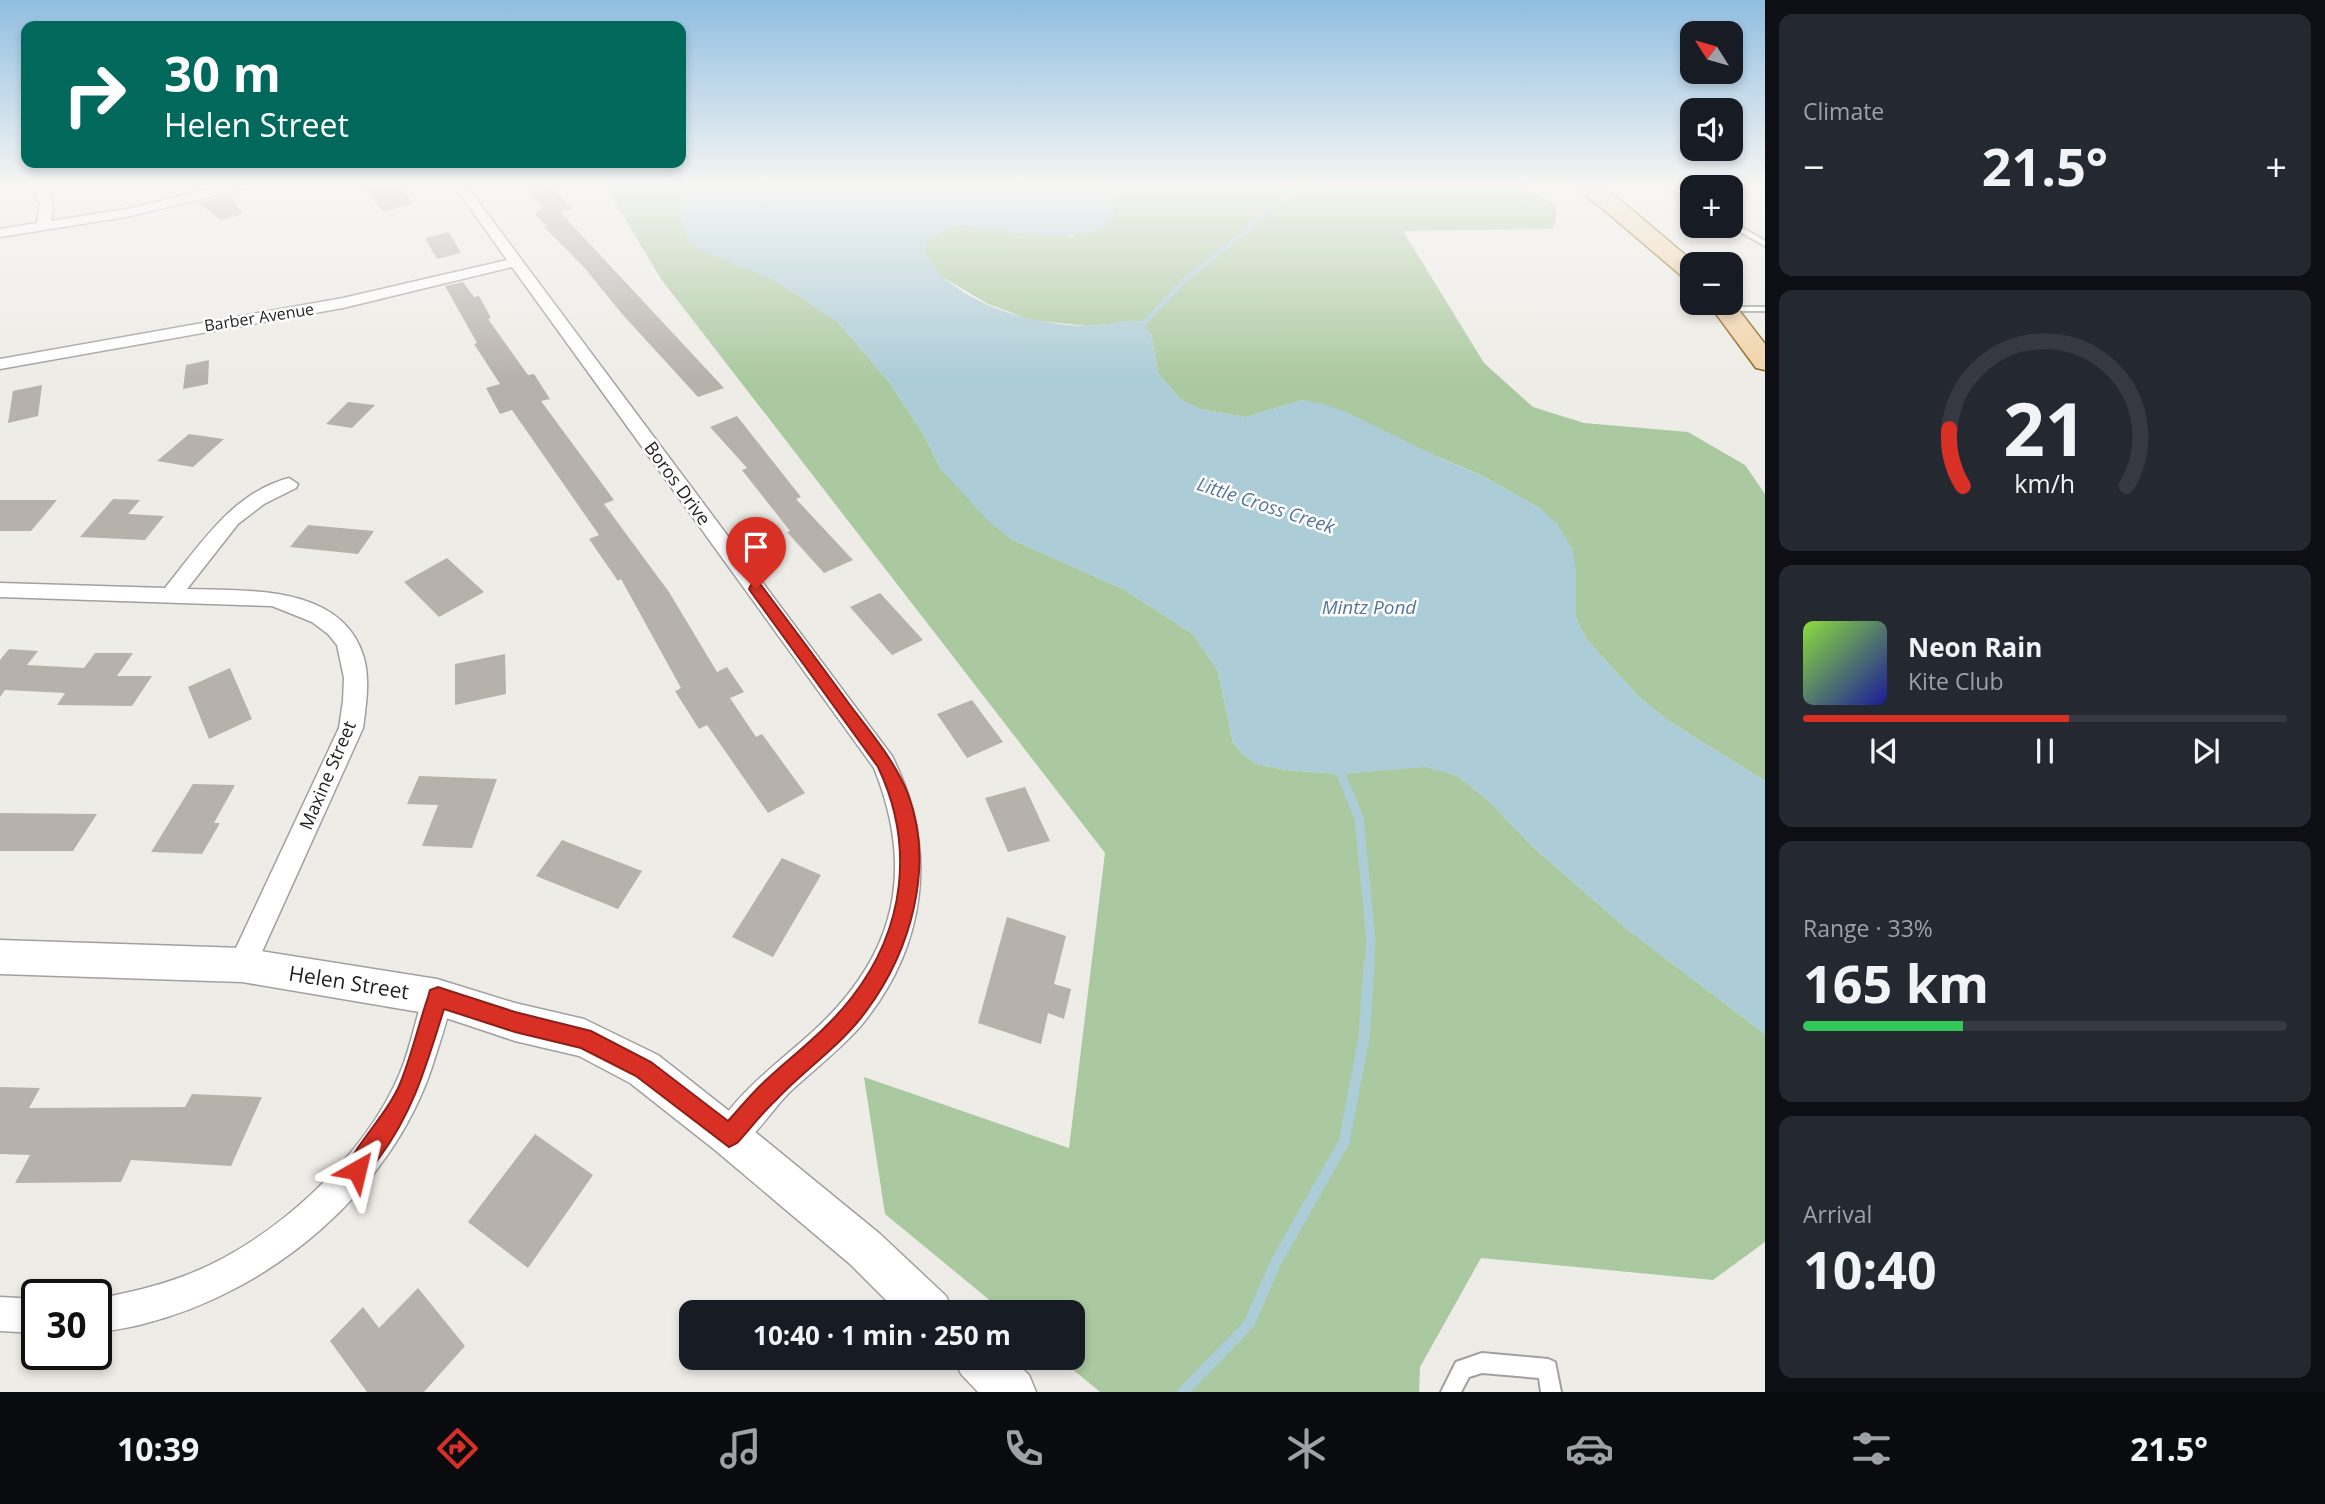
<!DOCTYPE html>
<meta charset="utf-8">
<style>
body{margin:0;font-family:"Open Sans",sans-serif;background:#242831;color:#f1f3f6;height:100vh;display:flex;flex-direction:column;font-size:26px;white-space:nowrap}
*{box-sizing:border-box;margin:0}
p{font-size:23px;color:#9ea1a6}
.icon{flex:none;width:38px;height:38px;fill:none;stroke:currentColor;stroke-width:2;stroke-linecap:round;stroke-linejoin:round}
.map{position:relative;flex:1;overflow:hidden}
.details{display:flex;flex-direction:column;gap:14px;padding:14px;background:#0d0f14;width:560px}
.details>*{flex:none}
.hud{position:absolute;left:21px;top:21px;width:665px;height:147px;border-radius:14px;box-shadow:0 4px 10px #0003;background:#00695c;color:#fff;overflow:hidden}
.needle{width:46px;rotate:307deg}
.tools{position:absolute;left:1680px;top:21px;display:grid;gap:14px}
.tools a{display:grid;place-items:center;width:63px;height:63px;border-radius:14px;background:#171b24;box-shadow:0 4px 10px #0003;font-size:35px}
.speed{position:absolute;left:21px;top:1279px;display:flex;gap:14px;font-size:35px;font-weight:700;text-align:center}
.speed>*{display:grid;place-content:center;width:91px;height:91px;border-radius:50%;background:#171b24;box-shadow:0 4px 10px #0003;line-height:1}
.speed .limit{border:4px solid #111;border-radius:10px;background:#fff;color:#111}
.pin{position:absolute;display:grid;place-items:center;width:60px;height:60px;color:#fff;margin:-72px -30px;border-radius:50% 50% 50% 0;rotate:-45deg;box-shadow:0 0 7px #0007}
.pin .icon{rotate:45deg}
.me{position:absolute;width:77px;margin:-38px;rotate:37deg;stroke-linejoin:round;filter:drop-shadow(0 0 5px #0008)}
.turn{display:flex;align-items:center;gap:24px;height:147px;padding:0 28px;font-size:32px}
.turn .icon{width:91px;height:91px;stroke-width:2.5}
.turn b{display:block;font-size:49px;line-height:60px}
.big{font-size:52px;font-weight:700;line-height:1.1}
.details .card{flex:1;display:flex;flex-direction:column;justify-content:center;gap:10px;min-width:0;padding:0 24px;border-radius:14px;background:#242831}
.details .dial{align-items:center;gap:0}
.dial svg{height:182px;overflow:visible;fill:none;stroke:#363941;stroke-width:7;stroke-linecap:round;text-anchor:middle}
.dial text{fill:#f1f3f6;stroke:none}
.song{display:flex;align-items:center;gap:21px}
.cover{width:84px;height:84px;border-radius:10px;background:linear-gradient(135deg,hsl(90 70% 55%),hsl(240 70% 35%))}
.played{height:7px;border-radius:4px;background:linear-gradient(90deg,#d93025 55%,#363941 55%)}
.keys{display:flex;justify-content:space-around;direction:ltr}
.heat{display:flex;justify-content:space-between;align-items:center;font-size:38px;direction:ltr}
.charge{height:10px;border-radius:5px;background:linear-gradient(90deg,#34c759 33%,#363941 0)}
.trip{position:absolute;left:679px;top:1300px;width:406px;height:70px;border-radius:14px;background:#171b24;box-shadow:0 4px 10px #0003;font-weight:700;line-height:70px;text-align:center}
.tabs{display:flex;height:112px;justify-content:space-around;align-items:center;background:#090b0e;color:#9ea1a6}
.tabs .icon{width:49px;height:49px}
.tabs .on{color:#d93025}
.tabs b{font-size:32px;color:#f1f3f6}
main{display:flex;flex:1;min-height:0}
.map>svg:first-child{display:block}
.forest{fill:#abc9a0}
.water{fill:#acccd7}
.lines{fill:none;stroke-linecap:round;stroke-linejoin:round}
.stream-far2{stroke:#acccd7;stroke-width:5}
.stream-far1{stroke:#acccd7;stroke-width:9}
.stream{stroke:#acccd7;stroke-width:11}
.building{fill:#b7b1ac}
.service-casing{stroke:#a0a0a0;stroke-width:4}
.minor-casing{stroke:#a0a0a0;stroke-width:3}
.tertiary-casing{stroke:#a0a0a0;stroke-width:3}
.primary-casing{stroke:#886312;stroke-width:3}
.service{fill:#fff;fill-rule:evenodd}
.minor{fill:#fff;fill-rule:evenodd}
.tertiary{fill:#fff;fill-rule:evenodd}
.primary{fill:#f1d3a9;fill-rule:evenodd}
.route{fill:#d93025;stroke:#8d1f18;stroke-width:2}
.labels{text-anchor:middle;dominant-baseline:central;stroke-width:5;stroke-linejoin:round;paint-order:stroke}
.far-street-label{font-size:16px;fill:#1f1f1f;stroke:#fff}
.street-label{font-size:18px;fill:#1f1f1f;stroke:#fff}
.water-label{font-size:19px;font-style:italic;fill:#53769c;stroke:#fff}
.near-street-label{font-size:21px;fill:#1f1f1f;stroke:#fff}
</style>
<main>
<div class="map">
<svg width="1765" height="1392" viewBox="0 0 1765 1392">
<rect width="100%" height="100%" fill="#eeece6"/>
<path class="forest" d="M604,184H679L683,200L680,208L754,271L775,280L838,322L889,382L925,437L941,469L1011,539L1125,590L1193,634L1218,671L1233,743L1245,756L1256,764L1286,770L1341,774L1425,766L1458,776L1488,800L1533,847L1627,929L1765,1034V1242L1713,1280L1481,1258L1420,1367L1419,1392H1100L1059,1358H1073V1312H1004L885,1214L864,1077L1069,1148L1105,853L661,279Z
M1112,184H1521L1557,206L1556,221L1552,229L1403,231L1484,363L1533,407L1584,423L1688,432L1745,465L1765,494V781L1667,720L1639,697L1586,639L1576,618V571L1541,509L1483,476L1303,400L1246,417L1200,409L1181,400L1158,373L1151,333L1107,324L1088,326L1030,320L986,303L943,277L931,264L924,252L927,241L948,228L960,225L1074,237L1115,196Z"/>
<path class="water" d="M679,184H1112C1115,195 1117,211 1110,221C1090,250 992,229 960,225L948,228L927,241L924,252C951,303 1032,325 1086,326C1104,326 1122,319 1140,321L1151,333L1158,373L1181,400L1200,409L1246,417L1303,400L1322,404L1346,412L1444,460L1483,476L1541,509L1558,525L1572,548L1576,571V618L1586,639L1639,697L1667,720L1765,781V1034L1627,929L1533,847L1488,800L1458,776L1425,767L1341,774L1286,770L1256,764L1245,756L1233,743L1218,671L1193,634L1125,590L1011,539L988,521L941,469L925,437L889,382L838,322L775,280L704,252L689,243L681,221L680,208L683,200Z"/>
<g class="lines">
<path class="stream-far2" d="M1134,326L1144,323L1185,280L1252,226L1263,212L1286,197L1316,184"/>
<path class="stream-far1" d="M1335,769L1341,774L1359,818L1371,941L1369,966"/>
<path class="stream" d="M1183,1392L1249,1324L1275,1264L1344,1142L1364,1038L1369,964"/>
</g>
<path class="building" d="M361,184H398L414,204L383,212Z
M552,186L572,209L560,212L724,388L698,397L623,315L583,266L544,227H547L535,214L542,207L529,192Z
M229,195L243,214L221,220L198,203Z
M449,232L461,253L437,259L425,238Z
M463,282L474,297L479,296L491,318L488,319L528,375L534,374L550,399L541,401L614,500L604,504L669,592L717,672L727,667L744,692L730,698L756,737L762,734L805,793L768,813L707,725L699,729L675,691L681,688L621,579L618,581L589,539L599,535L512,410L500,414L486,388L500,384L474,344L477,343L445,286Z
M209,360L208,384L183,389L186,365Z
M42,385L38,416L8,423L13,391Z
M348,402L375,405L352,428L326,424Z
M737,416L801,497L796,499L853,560L824,573L787,532L790,531L742,470L747,468L710,427Z
M189,434L224,439L193,467L157,461Z
M113,499L140,500L128,514L164,516L145,540L80,537Z
M0,500H57L31,531H0Z
M308,525L374,531L358,554L290,547Z
M447,558L484,592L439,617L404,582Z
M880,593L923,640L892,655L850,607Z
M9,649L38,651L27,665L84,668L95,653H133L117,676H152L132,706L57,705L65,693L5,690L0,697V660Z
M505,654L506,694L455,705V664Z
M230,668L252,719L209,739L188,687Z
M972,700L1003,742L967,758L937,714Z
M419,776L497,779L472,848L422,846L438,805L407,804Z
M193,784L235,785L214,823H220L202,854L151,852Z
M1025,787L1050,841L1008,852L985,798Z
M0,813L97,814L73,851H0Z
M562,840L642,871L618,909L536,876Z
M782,858L821,875L773,957L732,937Z
M1007,917L1066,936L1054,984L1071,989L1064,1019L1048,1013L1041,1044L978,1023Z
M0,1087L40,1088L29,1108L185,1107L192,1094L262,1097L231,1166L131,1160L121,1182L15,1183L30,1155L0,1154Z
M535,1134L593,1175L528,1268L468,1222Z
M418,1288L465,1346L424,1392H367L330,1341L363,1307L379,1328Z"/>
<g class="lines">
<g class="service-casing">
<path id="service" d="M1664,184H1671L1692,197V202Z
M1731,221L1765,241V246L1730,226Z
M1722,307H1765V311H1725L1721,309Z
M1482,1353L1548,1359L1555,1362L1561,1392H1541L1539,1378L1482,1373L1469,1377L1461,1392H1441L1456,1362Z"/>
</g>
<g class="minor-casing">
<path id="minor" d="M28,184H41C53,195 55,205 51,221L126,209L231,184H252L251,187L126,217L0,237V229L37,223L40,203Z
M453,184H465L892,756C939,849 927,948 859,1028C839,1050 815,1069 793,1089C772,1108 755,1141 729,1152L718,1147L713,1136C728,1102 772,1067 800,1043C891,966 919,880 874,768L512,267L343,308L0,369V359L343,298L507,260Z
M289,478L298,484L296,488L264,504L238,524L187,589C247,591 343,584 364,658C370,681 366,705 363,728L252,974L242,978L232,974L228,965L339,728L343,701L344,678L337,645L328,634L312,622L272,606L0,597V583L165,588C200,545 232,493 289,478Z
M437,983L447,987C448,990 451,993 451,997C452,1008 437,1051 433,1064C392,1191 271,1292 143,1324C128,1328 112,1330 96,1333V1299C126,1293 155,1287 184,1276C270,1244 364,1159 400,1073C410,1049 415,1022 423,997L427,987Z
M0,1297L37,1299V1333L0,1331Z"/>
</g>
<g class="tertiary-casing">
<path id="tertiary" d="M0,940L242,948L437,979L515,1003L584,1019L658,1055L743,1122L880,1234L946,1296L953,1312H898L850,1264L715,1150L630,1083L579,1056L515,1041L437,1015L242,982L0,974Z
M954,1358H1011L1029,1375L1036,1392H978L961,1374Z"/>
</g>
<g class="primary-casing">
<path id="primary" d="M1570,184H1594L1619,199L1696,264H1692V280L1684,278L1603,209Z
M1731,300L1765,344V370L1756,368L1708,303H1731Z"/>
</g>
<use href="#service" class="service"/>
<use href="#minor" class="minor"/>
<use href="#tertiary" class="tertiary"/>
<use href="#primary" class="primary"/>
</g>
<linearGradient id="sky" x2="0" y2="1"><stop stop-color="#90bee1"/><stop offset="0.49" stop-color="#f7f6f4"/><stop offset="1" stop-color="#f7f6f4" stop-opacity="0"/></linearGradient>
<rect width="1765" height="379" fill="url(#sky)"/>
<path class="route" d="M756,584L761,585C791,625 821,665 850,705C871,733 895,761 908,794C935,866 911,950 867,1010C842,1045 805,1069 776,1100C762,1113 750,1129 737,1143L729,1147L636,1076L581,1048L515,1032L444,1009C427,1063 414,1111 379,1158C372,1167 368,1176 357,1181L349,1177L346,1170C358,1140 386,1116 399,1086C411,1058 418,1026 428,997L430,990L438,987L515,1012L591,1031L651,1062L728,1121C740,1108 751,1094 764,1082C794,1054 827,1030 852,997C905,929 915,845 878,767L751,592L749,589L751,585Z"/>
<g class="labels">
<g class="far-street-label">
<text transform="translate(259 317) rotate(-9)">Barber Avenue</text>
</g>
<g class="street-label">
<text transform="translate(678 483) rotate(54)">Boros Drive</text>
<text transform="translate(327 775) rotate(-67)">Maxine Street</text>
</g>
<g class="water-label">
<text transform="translate(1266 505) rotate(18)">Little Cross Creek</text>
<text x="1369" y="607">Mintz Pond</text>
</g>
<g class="near-street-label">
<text transform="translate(349 982) rotate(9)">Helen Street</text>
</g>
</g>
</svg>
<div class="tools">
<a><svg class="needle" viewBox="-14 -14 28 28"><path d="M0-13l5 13h-10z" fill="#e53935"/><path d="M0 13l5-13h-10z" fill="#9ea1a6"/></svg></a>
<a><svg class="icon" aria-label="sound" viewBox="0 0 24 24"><path d="M4 9h4l5-4v14l-5-4H4zM17 9q2 3 0 6"/></svg></a>
<a>+</a>
<a>−</a>
</div>
<div class="speed"><div class="limit">30</div></div>
<div class="pin" style="left:756px;top:589px;background:#d93025"><svg class="icon" aria-label="arrive" viewBox="0 0 24 24"><path d="M6 21V4h12l-3 4 3 4H6"/></svg></div>
<svg class="me" style="left:357px;top:1170px" viewBox="-20 -20 40 40"><path d="M0-17L14 15 0 8-14 15z" fill="#d93025" stroke="#fff" stroke-width="4"/></svg>
<div class="trip">10:40 · 1 min · 250 m</div>
<div class="hud">
<div class="turn"><svg class="icon" aria-label="right" viewBox="0 0 24 24"><path d="M7 20v-9h11M14 6l5 5-5 5"/></svg><div><b>30 m</b>Helen Street</div></div>
</div>
</div>
<section class="details">
<div class="card"><p>Climate</p>
<div class="heat"><a>−</a><b class="big">21.5°</b><a>+</a></div>
</div>
<div class="card dial"><svg viewBox="0 0 100 80">
<path d="M14 69A42 42 0 1 1 86 69"/>
<path d="M14 69A42 42 0 0 1 8 44" stroke="#d93025"/>
<text x="50" y="56" font-size="32" font-weight="700">21</text>
<text x="50" y="72" font-size="11">km/h</text>
</svg></div>
<div class="card">
<div class="song"><i class="cover"></i><div><b>Neon Rain</b><p>Kite Club</p></div></div>
<div class="played"></div>
<div class="keys"><svg class="icon" aria-label="previous" viewBox="0 0 24 24"><path d="M18 5L8 12l10 7zM5 5v14"/></svg><svg class="icon" aria-label="pause" viewBox="0 0 24 24"><path d="M8 5v14M16 5v14"/></svg><svg class="icon" aria-label="next" viewBox="0 0 24 24"><path d="M6 5l10 7-10 7zM19 5v14"/></svg></div>
</div>
<div class="card"><p>Range · 33%</p><b class="big">165 km</b><div class="charge"></div></div>
<div class="card"><p>Arrival</p><b class="big">10:40</b></div>
</section>
</main>
<nav class="tabs">
<b>10:39</b>
<svg class="icon on" aria-label="directions" viewBox="0 0 24 24"><path d="M12 3l9 9-9 9-9-9zM9 14v-3h6M13 9l2 2-2 2"/></svg>
<svg class="icon" aria-label="music" viewBox="0 0 24 24"><path d="M9 18V5l10-2v13"/><circle cx="6" cy="18" r="3"/><circle cx="16" cy="16" r="3"/></svg>
<svg class="icon" aria-label="phone" viewBox="0 0 24 24"><path d="M5 4h4l2 5-3 2q2 4 5 5l2-3 5 2v4C11 20 4 13 5 4z"/></svg>
<svg class="icon" aria-label="climate" viewBox="0 0 24 24"><path d="M12 3v18M4 7l16 10M4 17L20 7"/></svg>
<svg class="icon" aria-label="car" viewBox="0 0 24 24"><path d="M5 17H2v-5l4-1 3-4h7l3 4 3 1v5h-3M9 17h6M6 11h13"/><circle cx="7" cy="17" r="2"/><circle cx="17" cy="17" r="2"/></svg>
<svg class="icon" aria-label="filters" viewBox="0 0 24 24"><path d="M4 7h16M4 17h16"/><circle cx="9" cy="7" r="2"/><circle cx="15" cy="17" r="2"/></svg>
<b>21.5°</b>
</nav>
